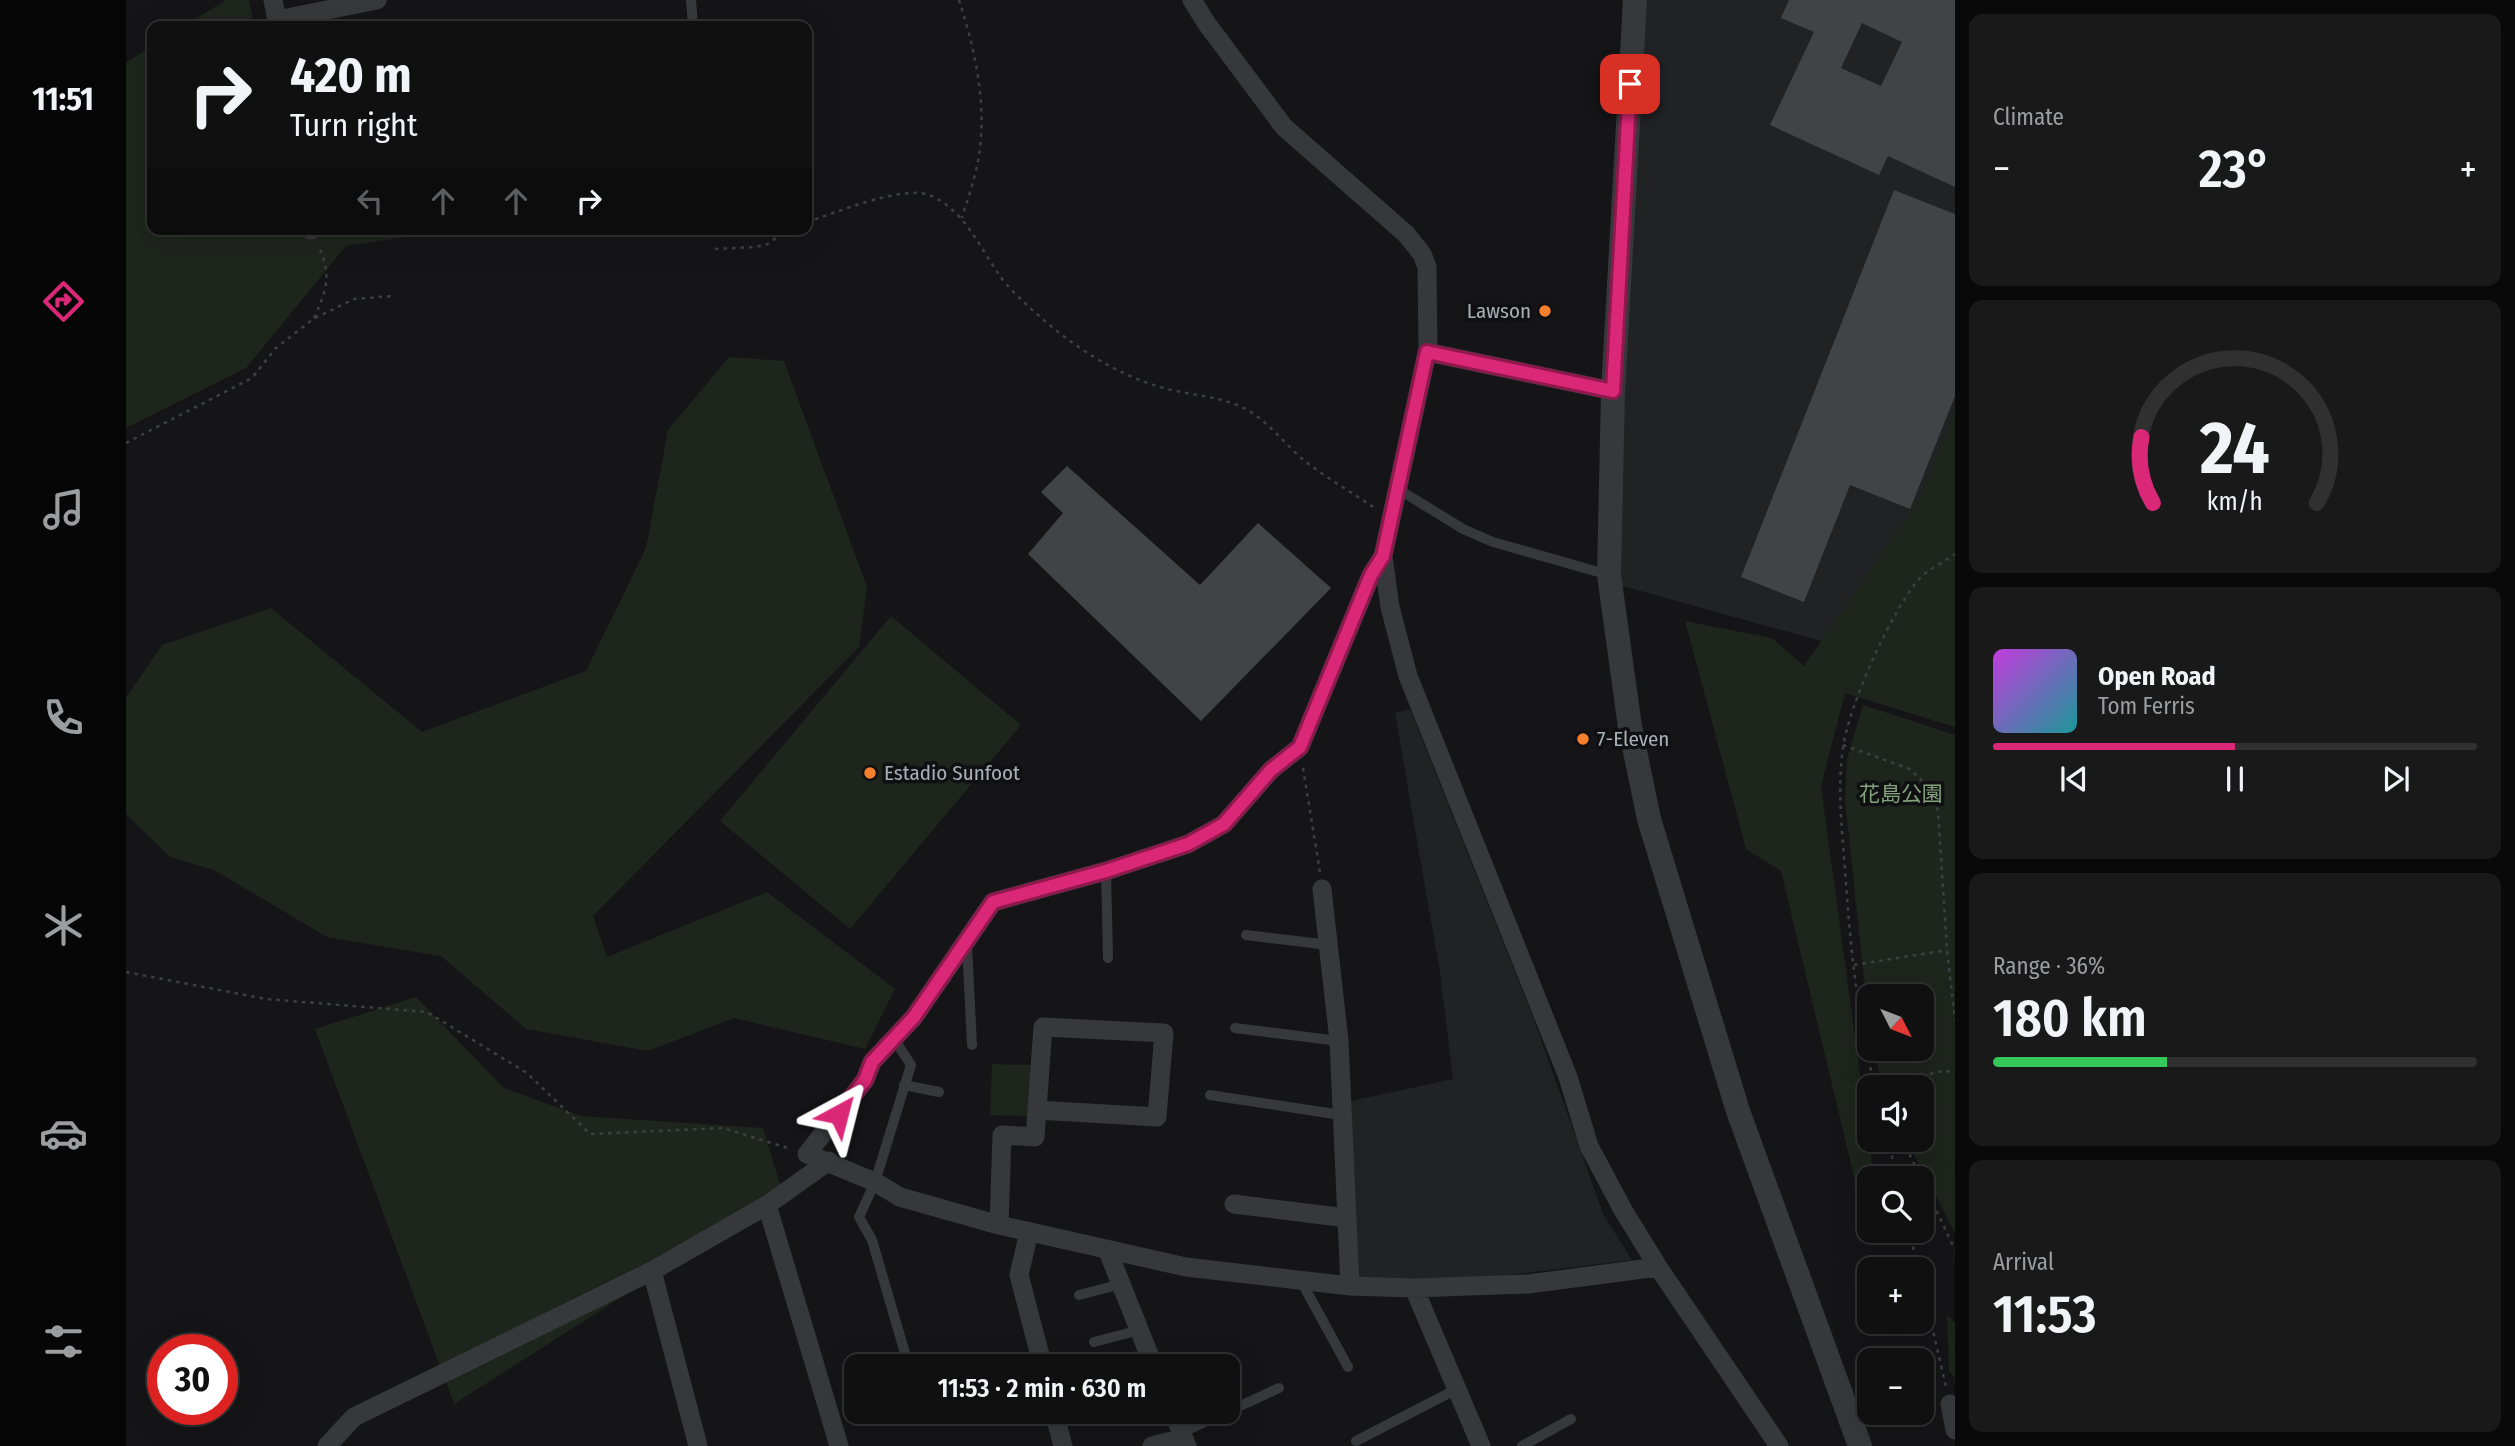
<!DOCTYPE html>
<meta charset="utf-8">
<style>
body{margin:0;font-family:"Fira Sans Condensed","Noto Sans JP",sans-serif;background:#19191a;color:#f1f3f6;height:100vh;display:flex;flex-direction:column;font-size:26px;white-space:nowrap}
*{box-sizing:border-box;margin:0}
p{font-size:23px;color:#9c9d9f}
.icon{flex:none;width:38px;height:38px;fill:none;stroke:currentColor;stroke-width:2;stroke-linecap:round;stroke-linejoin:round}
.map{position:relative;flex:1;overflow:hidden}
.side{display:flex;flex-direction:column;gap:14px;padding:14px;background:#090909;width:560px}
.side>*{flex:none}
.hud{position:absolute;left:21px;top:21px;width:665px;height:214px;border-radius:14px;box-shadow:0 7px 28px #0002,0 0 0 2px #303031;background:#101011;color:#f1f3f6;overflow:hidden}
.needle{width:46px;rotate:132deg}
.buttons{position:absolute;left:1731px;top:984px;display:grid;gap:14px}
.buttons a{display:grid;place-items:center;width:77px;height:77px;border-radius:14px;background:#101011;box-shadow:0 7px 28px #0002,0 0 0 2px #303031;font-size:35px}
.speed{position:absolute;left:21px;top:1334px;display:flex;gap:14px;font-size:35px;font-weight:700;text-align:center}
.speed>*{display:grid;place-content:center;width:91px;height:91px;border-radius:50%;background:#101011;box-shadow:0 7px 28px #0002,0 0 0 2px #303031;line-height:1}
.speed .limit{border:10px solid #d22;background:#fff;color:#111}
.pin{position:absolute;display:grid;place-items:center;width:60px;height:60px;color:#fff;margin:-30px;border-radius:14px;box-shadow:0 4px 10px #0006}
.me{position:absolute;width:77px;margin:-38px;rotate:38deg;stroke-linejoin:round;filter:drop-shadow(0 0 5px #0008)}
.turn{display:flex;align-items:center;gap:24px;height:147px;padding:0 28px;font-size:32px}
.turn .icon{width:91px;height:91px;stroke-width:2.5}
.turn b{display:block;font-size:49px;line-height:60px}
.lanes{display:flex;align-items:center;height:66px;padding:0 28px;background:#0003;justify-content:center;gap:35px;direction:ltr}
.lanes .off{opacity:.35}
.big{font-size:52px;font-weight:600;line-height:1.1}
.side .tile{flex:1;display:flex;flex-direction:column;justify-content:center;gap:10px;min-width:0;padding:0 24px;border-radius:14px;background:#19191a}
.side .dial{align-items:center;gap:0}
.dial svg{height:182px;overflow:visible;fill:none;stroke:#303031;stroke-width:7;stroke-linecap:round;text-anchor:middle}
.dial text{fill:#f1f3f6;stroke:none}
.song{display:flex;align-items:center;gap:21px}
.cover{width:84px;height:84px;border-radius:10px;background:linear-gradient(135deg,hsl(290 70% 55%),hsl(180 70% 35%))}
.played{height:7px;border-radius:4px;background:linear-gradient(90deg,#db2777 50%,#303031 50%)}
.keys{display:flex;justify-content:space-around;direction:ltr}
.heat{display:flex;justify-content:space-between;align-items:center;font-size:38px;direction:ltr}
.charge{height:10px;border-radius:5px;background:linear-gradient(90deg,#34c759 36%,#303031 0)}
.trip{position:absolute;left:718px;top:1354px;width:396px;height:70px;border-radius:14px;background:#101011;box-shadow:0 7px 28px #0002,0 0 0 2px #303031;font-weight:600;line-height:70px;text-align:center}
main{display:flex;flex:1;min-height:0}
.tabs{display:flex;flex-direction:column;width:126px;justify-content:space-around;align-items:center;background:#060607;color:#9c9d9f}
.tabs .icon{width:49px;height:49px}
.tabs .active{color:#db2777}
.tabs b{font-size:32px;color:#f1f3f6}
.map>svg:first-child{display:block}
.built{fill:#212224}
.green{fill:#1e251d}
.building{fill:#414447;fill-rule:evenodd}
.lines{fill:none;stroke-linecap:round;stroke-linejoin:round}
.path{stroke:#3c4043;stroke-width:2.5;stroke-dasharray:3.5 5;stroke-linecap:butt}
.service{stroke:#36383c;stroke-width:10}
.minor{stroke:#36383c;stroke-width:19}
.tertiary{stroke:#36383c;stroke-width:24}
.route-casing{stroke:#8e194d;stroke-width:18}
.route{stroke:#db2777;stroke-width:12}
.poi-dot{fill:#f6802e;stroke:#101012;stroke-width:2.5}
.labels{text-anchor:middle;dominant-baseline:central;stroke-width:7;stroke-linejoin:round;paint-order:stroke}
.poi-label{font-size:21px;fill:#a6b0b7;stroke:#101012;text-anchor:start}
.park-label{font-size:21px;fill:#84a37d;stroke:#101012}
</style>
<main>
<nav class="tabs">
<b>11:51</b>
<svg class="icon active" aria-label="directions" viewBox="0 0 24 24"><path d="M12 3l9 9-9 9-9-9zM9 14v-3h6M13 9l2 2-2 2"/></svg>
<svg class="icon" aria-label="music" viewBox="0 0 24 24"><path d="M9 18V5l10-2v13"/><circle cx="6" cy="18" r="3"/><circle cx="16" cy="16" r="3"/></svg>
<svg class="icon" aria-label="phone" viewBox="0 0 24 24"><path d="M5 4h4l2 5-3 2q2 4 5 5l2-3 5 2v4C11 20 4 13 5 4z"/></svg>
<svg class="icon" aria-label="climate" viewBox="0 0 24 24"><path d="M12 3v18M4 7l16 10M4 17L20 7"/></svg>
<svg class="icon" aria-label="car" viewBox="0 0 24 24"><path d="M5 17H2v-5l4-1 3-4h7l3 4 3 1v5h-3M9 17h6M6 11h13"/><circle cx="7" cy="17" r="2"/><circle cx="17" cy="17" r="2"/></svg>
<svg class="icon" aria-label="filters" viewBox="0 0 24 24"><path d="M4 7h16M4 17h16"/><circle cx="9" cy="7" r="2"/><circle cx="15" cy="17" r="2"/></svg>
</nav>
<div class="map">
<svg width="1829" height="1446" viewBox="0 0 1829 1446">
<rect width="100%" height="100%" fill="#151517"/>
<path class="built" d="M1519,0H1829V409L1793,499L1695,641L1493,585L1500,316Z
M1284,709L1407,1017L1477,1214L1506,1260L1333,1281L1230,1278L1220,1102L1327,1079L1314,973L1269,713Z"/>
<path class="green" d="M100,0H123L128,26H58Z
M26,46V229H334L220,246L120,368L0,428V63Z
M603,357L658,361L741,587L733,647L467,916L481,957L641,892L769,989L739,1049L608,1018L522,1051L400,1029L315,956L201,937L88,870L44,857L0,814V698L36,645L145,608L296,732L460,671L520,548L542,430Z
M1829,409V727L1719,693L1695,786L1747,1170L1729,1181L1655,871L1620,849L1559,621L1646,638L1678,666L1793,499Z
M765,616L895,725L724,929L594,821Z
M1737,705L1829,735V1233L1780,1139H1796V1087H1757L1747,1048H1796V996H1743V1025L1719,801L1721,759Z
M290,997L378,1088L455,1116L637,1128L659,1201L568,1251L328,1404L189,1029Z
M866,1064L905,1065L903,1116L864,1115Z
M1821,1315L1829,1323V1378L1823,1371Z"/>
<path class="building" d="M1663,0H1829V187L1762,156L1753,175L1644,125L1688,32L1655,18ZM1736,23L1776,42L1755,86L1715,68Z
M1768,190L1829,214V396L1784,509L1724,485L1678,602L1615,577Z
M941,466L1074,585L1132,523L1205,588L1075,721L902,554L937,513L915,492Z"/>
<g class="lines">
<path class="path" d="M833,0C849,49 861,104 853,155C850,176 842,197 836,218
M681,222C710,213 775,185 803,195C837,209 852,244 872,273C879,284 890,295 900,304C938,340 983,372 1034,387C1061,395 1089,395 1116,407C1141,419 1159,445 1180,462C1202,479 1227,493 1250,509
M589,249L629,247L642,244L661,229
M188,318C201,289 206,276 192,245
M0,443L126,378L150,348L187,319L228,299L267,296
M1717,745L1784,769L1804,789L1812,811L1821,950L1829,1020
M1177,768L1194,872
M1728,965L1821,950
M0,972L140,999L301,1012L401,1073L464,1134L597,1128L665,1149
M1749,1087C1731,1016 1724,943 1719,870C1716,829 1711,789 1717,748C1723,705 1765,611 1794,578C1803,569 1818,562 1829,554
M1793,1087L1807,1072L1829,1071
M1762,1139L1771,1178
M1776,1139L1795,1178
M1796,1180L1829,1250
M1783,1230L1792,1269
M1796,1283L1820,1387"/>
<path class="service" d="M565,0L567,26
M1272,489L1337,529L1367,542L1483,575
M980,871L982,958
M1120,935L1203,945
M841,946L846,1045
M1109,1028L1213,1041
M768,1039L785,1065L749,1182L733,1217L746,1240L783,1367
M778,1085L813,1092
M1084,1095L1215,1115
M1175,1281L1222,1367
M953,1295L995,1284
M968,1342L1014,1330
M1101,1412L1153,1388
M1055,1433L1100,1412
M1230,1441L1331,1389
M1396,1446L1445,1419"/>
<path class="minor" d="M147,0L152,26
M1066,0L1081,24L1158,127L1280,234L1296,254L1301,267L1302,348L1257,556L1264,607L1282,676L1442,1077L1463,1146L1497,1210L1532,1267L1653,1446
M151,20L251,0
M185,229V230
M1301,352L1487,391
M1257,556L1245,575L1174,747L1145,770L1098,824L1062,844L980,871L867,902L788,1017L746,1062L739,1080L681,1154L749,1182L774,1197L873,1225L1060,1267L1224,1286L1288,1288L1402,1284L1532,1267
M1196,889L1213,1041L1224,1286
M1108,1204L1221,1218
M641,1205L713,1446
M873,1225L876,1135L909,1137L917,1027L1038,1033L1031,1117L911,1110
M903,1232L893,1275L917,1367
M981,1249L1028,1367
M526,1271L572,1446
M1288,1288L1355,1446
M1824,1404L1829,1430
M928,1412L937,1446
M1047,1412L1061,1446
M201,1446L228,1417L526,1271L641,1205L703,1161
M1026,1446L1057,1438"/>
<path class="tertiary" d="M1509,0L1487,391L1483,575L1504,727L1523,819L1612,1111L1734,1446"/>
</g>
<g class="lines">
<g class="route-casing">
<path id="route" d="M713,1114L739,1080L746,1062L788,1017L867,902L980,871L1062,844L1098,824L1145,770L1174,747L1245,575L1257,556L1301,352L1487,391L1504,84"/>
</g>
<use href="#route" class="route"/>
</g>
<g class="poi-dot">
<circle cx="1419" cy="311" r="7"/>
<circle cx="1457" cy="739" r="7"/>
<circle cx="744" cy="773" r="7"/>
</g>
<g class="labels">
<g class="poi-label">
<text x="1405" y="311" text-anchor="end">Lawson</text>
<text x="1471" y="739">7-Eleven</text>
<text x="758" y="773">Estadio Sunfoot</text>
</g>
<g class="park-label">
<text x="1775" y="794">花島公園</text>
</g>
</g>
</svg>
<div class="buttons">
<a><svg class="needle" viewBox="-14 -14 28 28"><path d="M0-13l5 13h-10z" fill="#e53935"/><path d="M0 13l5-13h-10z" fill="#9c9d9f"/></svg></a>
<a><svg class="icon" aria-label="sound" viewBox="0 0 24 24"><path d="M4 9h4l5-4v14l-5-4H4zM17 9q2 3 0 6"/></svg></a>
<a><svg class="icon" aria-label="search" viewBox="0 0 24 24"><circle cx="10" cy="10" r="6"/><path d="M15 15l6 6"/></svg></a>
<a>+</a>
<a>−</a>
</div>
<div class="speed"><div class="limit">30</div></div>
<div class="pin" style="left:1504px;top:84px;background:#d93025"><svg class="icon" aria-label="arrive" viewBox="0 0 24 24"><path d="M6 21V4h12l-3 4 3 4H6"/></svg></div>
<svg class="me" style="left:713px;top:1114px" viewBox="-20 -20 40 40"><path d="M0-17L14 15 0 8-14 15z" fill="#db2777" stroke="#fff" stroke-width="4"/></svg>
<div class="trip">11:53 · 2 min · 630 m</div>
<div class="hud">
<div class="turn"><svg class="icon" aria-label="right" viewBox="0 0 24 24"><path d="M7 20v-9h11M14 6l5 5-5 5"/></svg><div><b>420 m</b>Turn right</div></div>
<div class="lanes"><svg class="icon off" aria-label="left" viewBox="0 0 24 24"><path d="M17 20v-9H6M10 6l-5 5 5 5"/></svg><svg class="icon off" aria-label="ahead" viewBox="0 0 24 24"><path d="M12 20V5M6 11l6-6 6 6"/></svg><svg class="icon off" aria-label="ahead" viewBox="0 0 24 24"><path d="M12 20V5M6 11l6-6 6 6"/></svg><svg class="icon" aria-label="right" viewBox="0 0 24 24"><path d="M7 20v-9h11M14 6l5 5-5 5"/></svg></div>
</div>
</div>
<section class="side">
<div class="tile"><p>Climate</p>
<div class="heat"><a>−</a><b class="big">23°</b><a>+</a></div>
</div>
<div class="tile dial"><svg viewBox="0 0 100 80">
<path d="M14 69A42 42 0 1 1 86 69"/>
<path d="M14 69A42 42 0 0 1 9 40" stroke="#db2777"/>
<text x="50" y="56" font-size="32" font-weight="700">24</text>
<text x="50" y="72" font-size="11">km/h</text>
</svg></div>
<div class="tile">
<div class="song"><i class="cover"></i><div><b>Open Road</b><p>Tom Ferris</p></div></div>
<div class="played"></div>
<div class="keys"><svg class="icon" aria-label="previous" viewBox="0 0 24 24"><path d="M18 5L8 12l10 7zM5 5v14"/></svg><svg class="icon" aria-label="pause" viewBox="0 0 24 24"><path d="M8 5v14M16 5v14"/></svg><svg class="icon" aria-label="next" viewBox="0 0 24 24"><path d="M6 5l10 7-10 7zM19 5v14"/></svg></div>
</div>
<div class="tile"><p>Range · 36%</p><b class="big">180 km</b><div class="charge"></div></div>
<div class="tile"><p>Arrival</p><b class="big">11:53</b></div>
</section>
</main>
